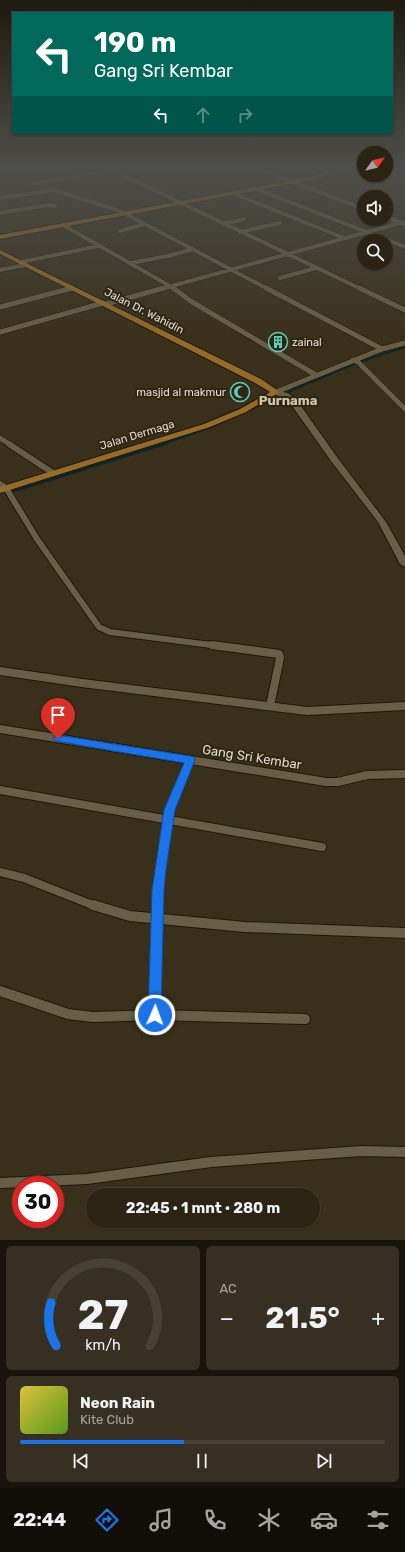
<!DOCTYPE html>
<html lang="id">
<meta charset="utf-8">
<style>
body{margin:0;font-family:Rubik,sans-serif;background:#373022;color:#f1f3f6;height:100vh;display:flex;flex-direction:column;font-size:15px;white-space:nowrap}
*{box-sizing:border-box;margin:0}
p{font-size:13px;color:#a6a4a0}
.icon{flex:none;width:22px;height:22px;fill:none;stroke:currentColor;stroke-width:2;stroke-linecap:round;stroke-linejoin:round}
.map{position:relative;height:1240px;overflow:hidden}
.panel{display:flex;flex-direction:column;gap:6px;padding:6px;background:#18140b;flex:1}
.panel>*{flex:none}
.hud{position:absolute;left:12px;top:12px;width:381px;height:122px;border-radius:0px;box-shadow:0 1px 3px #0004,0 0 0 1px #474134;background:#00695c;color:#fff;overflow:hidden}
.needle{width:26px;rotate:56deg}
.tools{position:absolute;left:357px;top:146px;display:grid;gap:8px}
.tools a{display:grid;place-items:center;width:36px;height:36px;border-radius:50%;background:#2b2414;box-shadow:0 1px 3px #0004,0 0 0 1px #474134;font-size:20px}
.speed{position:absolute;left:12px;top:1176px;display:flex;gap:8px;font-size:20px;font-weight:700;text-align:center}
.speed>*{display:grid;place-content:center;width:52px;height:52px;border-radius:50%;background:#2b2414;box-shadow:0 1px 3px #0004,0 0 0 1px #474134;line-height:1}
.speed .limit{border:6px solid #d22;background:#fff;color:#111}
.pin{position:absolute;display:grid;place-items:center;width:34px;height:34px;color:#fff;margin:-41px -17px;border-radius:50% 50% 50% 0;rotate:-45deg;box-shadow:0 0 4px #0007}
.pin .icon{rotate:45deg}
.me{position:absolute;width:44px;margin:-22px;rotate:2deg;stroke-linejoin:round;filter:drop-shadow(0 0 3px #0008)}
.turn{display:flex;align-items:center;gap:14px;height:84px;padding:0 16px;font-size:18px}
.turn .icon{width:52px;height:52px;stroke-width:2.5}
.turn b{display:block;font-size:28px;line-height:34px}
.lanes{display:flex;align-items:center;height:38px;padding:0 16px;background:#0003;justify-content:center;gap:20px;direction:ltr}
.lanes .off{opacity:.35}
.big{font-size:30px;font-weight:700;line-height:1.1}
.panel .card{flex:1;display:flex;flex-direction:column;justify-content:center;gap:6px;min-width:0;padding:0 14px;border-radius:6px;background:#373022}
.panel .dial{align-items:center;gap:0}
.dial svg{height:104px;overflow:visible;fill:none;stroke:#474134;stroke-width:7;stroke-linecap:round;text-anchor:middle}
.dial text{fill:#f1f3f6;stroke:none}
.song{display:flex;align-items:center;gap:12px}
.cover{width:48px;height:48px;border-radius:6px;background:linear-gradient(135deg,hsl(50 70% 55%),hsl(90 70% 35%))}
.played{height:4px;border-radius:2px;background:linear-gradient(90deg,#1a73e8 45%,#474134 45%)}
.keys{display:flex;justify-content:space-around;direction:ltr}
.heat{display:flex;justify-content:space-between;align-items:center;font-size:22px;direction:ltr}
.panel .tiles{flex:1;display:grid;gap:6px;grid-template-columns:1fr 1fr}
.card:last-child{grid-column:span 2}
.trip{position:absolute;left:86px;top:1188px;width:234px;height:40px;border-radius:20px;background:#2b2414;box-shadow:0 1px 3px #0004,0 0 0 1px #474134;font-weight:700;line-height:40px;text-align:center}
.tab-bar{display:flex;height:64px;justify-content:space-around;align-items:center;background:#110e08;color:#a6a4a0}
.tab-bar .icon{width:28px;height:28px}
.tab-bar .selected{color:#1a73e8}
.tab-bar b{font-size:18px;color:#f1f3f6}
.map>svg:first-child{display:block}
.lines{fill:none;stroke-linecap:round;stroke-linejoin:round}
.stream-far1{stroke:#0c242d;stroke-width:2}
.stream{stroke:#0c242d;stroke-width:2.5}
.street-far4-casing{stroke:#201704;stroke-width:5}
.street-far3-casing{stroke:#201704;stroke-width:6}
.street-far2-casing{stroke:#201704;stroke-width:8}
.street-far1-casing{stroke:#201704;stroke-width:10}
.street-casing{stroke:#201704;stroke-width:12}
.secondary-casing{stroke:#201704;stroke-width:2}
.primary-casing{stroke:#201704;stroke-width:2}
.street-far4{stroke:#685e48;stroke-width:4}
.street-far3{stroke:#685e48;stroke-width:5}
.street-far2{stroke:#685e48;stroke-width:6}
.street-far1{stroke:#685e48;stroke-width:8}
.street{stroke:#685e48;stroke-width:10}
.secondary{fill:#685e48;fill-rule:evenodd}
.primary{fill:#956b29;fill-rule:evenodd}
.route{fill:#1a73e8;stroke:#114b97}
.labels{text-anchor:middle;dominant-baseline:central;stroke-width:4;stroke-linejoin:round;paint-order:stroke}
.far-street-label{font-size:11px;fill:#e1dbce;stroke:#2f2611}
.far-poi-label{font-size:11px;fill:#e1dbce;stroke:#2f2611;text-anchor:start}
.far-quarter-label{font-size:13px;font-weight:bold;fill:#d1c6ad;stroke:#2f2611}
.street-label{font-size:13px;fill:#e1dbce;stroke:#2f2611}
</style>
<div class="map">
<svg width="405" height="1240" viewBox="0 0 405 1240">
<rect width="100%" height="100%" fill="#39301b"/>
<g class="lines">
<path class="stream-far1" d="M362,361L405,347
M283,394L354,364
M161,445L208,428L271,400"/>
<path class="stream" d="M14,491L164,444"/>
<g class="street-far4-casing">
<path id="street-far4" d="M106,167L361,289
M253,167L364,209
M36,170L54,167
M34,184L123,167
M254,188L405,247
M232,193L344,238
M0,198L54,190L120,211L268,289
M0,213L48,205L55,206
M386,217L405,224
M223,224L244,219
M63,225L175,289
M120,231L145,224
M240,232L280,223
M21,262L99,246
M131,263L168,256L193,249
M0,270L26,265
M280,278L316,268
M69,289L72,288
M161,289L400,223"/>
</g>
<g class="street-far3-casing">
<path id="street-far3" d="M173,288L192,302L316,375
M266,288L382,349
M359,288L405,310
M106,304L164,288
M0,307L72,288
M0,332L103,303
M353,360L358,362L405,409
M276,392L382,349L405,343
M0,438L11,445"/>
</g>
<g class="street-far2-casing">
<path id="street-far2" d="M9,444L53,473
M0,484L6,488L37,539L99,627L110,632L219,646"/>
</g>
<g class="street-far1-casing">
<path id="street-far1" d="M212,645L279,654L280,658L270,706
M0,671L82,683L307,711L405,706
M0,729L326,782H338L367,775L405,774
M0,790L322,847
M0,872L24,878L95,906
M158,906V890L170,810L190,760"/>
</g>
<g class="street-casing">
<path id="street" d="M93,905L130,916L245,927L405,933
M0,991L68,1014L93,1017L155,1015L305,1019
M155,1015L158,905
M0,1183L87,1179L211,1162L361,1151L405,1152"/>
</g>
<g class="secondary-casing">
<path id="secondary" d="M273,390L288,393L296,399L337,457L386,522L405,556V567L400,564L378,522L331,461L290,403L282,397L273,394Z"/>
</g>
<g class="primary-casing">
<path id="primary" d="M326,167H332L330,174L316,179L0,239V235L315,176L325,172Z
M0,250L261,379L280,392L246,412L210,427L0,493V487L204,424L240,409L270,392L255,383L0,254Z"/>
</g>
<use href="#street-far4" class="street-far4"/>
<use href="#street-far3" class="street-far3"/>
<use href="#street-far2" class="street-far2"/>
<use href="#street-far1" class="street-far1"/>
<use href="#street" class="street"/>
<use href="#secondary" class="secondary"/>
<use href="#primary" class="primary"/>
</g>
<linearGradient id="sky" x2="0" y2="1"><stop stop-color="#1f1a0f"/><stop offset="0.49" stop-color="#4e4e4a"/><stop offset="1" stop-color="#4e4e4a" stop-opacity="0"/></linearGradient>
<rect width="405" height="341" fill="url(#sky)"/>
<path class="route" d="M58,735L190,756L194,757L195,760L175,810L166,870L164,890L161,1015L159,1019L155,1021L150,1019L148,1015L152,890L164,810L184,763L55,741L53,739L55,736Z"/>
<defs>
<g id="building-ring" transform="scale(1)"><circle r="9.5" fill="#2f2611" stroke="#5cceba" stroke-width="1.5"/><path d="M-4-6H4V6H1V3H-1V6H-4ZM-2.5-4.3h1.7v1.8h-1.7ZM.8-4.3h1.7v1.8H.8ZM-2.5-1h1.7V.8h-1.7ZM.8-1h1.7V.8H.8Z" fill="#5cceba"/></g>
<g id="mosque-ring" transform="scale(1)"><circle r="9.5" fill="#2f2611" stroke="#5cceba" stroke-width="1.5"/><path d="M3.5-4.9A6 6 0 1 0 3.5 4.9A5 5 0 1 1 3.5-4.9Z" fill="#5cceba"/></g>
</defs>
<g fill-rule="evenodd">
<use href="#building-ring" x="278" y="342"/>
<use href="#mosque-ring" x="240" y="392"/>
</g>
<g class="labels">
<g class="far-street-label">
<text transform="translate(144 311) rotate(27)">Jalan Dr. Wahidin</text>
<text transform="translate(137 435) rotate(-17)">Jalan Dermaga</text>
</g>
<g class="far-poi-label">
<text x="292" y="342">zainal</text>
<text x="226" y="392" text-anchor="end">masjid al makmur</text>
</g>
<g class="far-quarter-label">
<text x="288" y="400">Purnama</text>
</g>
<g class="street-label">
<text transform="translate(252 757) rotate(9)">Gang Sri Kembar</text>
</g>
</g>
</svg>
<div class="tools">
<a><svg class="needle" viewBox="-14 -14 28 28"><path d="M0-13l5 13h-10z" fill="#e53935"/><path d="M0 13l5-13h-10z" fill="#a6a4a0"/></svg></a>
<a><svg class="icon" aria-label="sound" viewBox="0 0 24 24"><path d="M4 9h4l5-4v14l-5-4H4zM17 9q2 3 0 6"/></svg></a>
<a><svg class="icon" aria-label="search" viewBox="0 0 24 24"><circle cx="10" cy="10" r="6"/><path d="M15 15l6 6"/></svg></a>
</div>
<div class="speed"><div class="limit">30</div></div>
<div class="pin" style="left:58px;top:739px;background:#d93025"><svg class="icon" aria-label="arrive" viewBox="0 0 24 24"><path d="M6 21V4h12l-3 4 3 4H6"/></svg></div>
<svg class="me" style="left:155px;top:1015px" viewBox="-20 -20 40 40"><circle r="17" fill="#1a73e8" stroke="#fff" stroke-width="3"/><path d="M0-11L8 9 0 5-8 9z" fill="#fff"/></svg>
<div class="trip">22:45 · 1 mnt · 280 m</div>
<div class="hud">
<div class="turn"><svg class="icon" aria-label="left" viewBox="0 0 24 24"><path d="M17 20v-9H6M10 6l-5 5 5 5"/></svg><div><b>190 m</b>Gang Sri Kembar</div></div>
<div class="lanes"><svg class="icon" aria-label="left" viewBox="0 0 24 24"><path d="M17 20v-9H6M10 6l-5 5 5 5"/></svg><svg class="icon off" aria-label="ahead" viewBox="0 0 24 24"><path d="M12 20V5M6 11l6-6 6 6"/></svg><svg class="icon off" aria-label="right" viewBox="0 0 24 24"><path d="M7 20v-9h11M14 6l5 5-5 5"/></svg></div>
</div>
</div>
<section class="panel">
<div class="tiles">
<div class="card dial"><svg viewBox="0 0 100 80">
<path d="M14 69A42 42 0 1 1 86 69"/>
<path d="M14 69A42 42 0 0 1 10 36" stroke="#1a73e8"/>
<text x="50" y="56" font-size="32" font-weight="700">27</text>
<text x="50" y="72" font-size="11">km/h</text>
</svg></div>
<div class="card"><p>AC</p>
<div class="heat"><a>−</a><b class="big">21.5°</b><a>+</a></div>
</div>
<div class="card">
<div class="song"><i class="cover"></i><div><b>Neon Rain</b><p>Kite Club</p></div></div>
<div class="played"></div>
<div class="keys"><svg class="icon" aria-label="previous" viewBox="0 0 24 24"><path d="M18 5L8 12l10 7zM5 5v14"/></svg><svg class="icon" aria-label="pause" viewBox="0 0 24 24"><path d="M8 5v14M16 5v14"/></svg><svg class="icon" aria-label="next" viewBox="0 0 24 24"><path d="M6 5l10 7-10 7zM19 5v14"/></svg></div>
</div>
</div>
</section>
<nav class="tab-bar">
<b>22:44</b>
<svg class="icon selected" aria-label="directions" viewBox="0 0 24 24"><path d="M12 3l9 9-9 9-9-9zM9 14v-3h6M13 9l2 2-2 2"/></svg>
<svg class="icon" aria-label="music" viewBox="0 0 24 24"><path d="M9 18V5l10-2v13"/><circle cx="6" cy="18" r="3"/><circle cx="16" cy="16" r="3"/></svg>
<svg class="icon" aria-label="phone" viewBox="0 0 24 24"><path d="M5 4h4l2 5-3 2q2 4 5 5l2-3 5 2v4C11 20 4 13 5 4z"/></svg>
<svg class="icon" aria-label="climate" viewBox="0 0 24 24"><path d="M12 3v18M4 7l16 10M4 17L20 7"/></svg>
<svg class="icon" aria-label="car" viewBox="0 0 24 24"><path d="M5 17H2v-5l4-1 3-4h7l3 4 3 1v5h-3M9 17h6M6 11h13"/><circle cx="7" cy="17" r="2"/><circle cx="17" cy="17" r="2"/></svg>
<svg class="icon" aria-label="filters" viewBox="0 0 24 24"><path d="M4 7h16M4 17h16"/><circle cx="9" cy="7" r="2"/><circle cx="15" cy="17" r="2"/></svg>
</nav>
